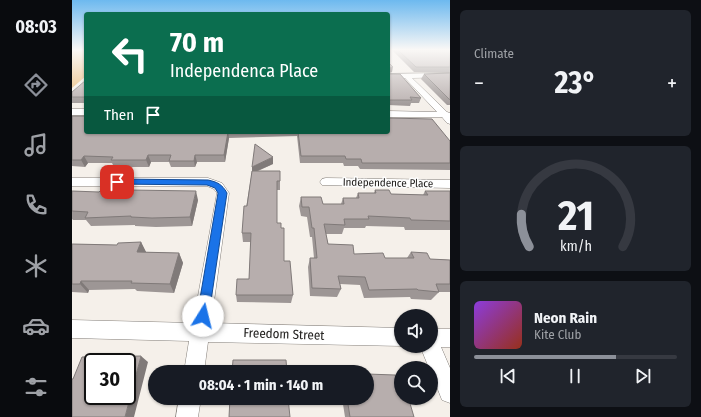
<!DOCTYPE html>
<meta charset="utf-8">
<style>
body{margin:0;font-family:"Fira Sans Condensed",sans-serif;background:#20242c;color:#f1f3f6;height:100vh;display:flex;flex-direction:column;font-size:15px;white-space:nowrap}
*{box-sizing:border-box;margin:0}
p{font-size:13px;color:#9ea1a6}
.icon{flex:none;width:22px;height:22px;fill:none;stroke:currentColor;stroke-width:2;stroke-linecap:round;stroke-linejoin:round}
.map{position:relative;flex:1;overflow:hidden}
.panel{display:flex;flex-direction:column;gap:10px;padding:10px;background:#0d0f14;width:251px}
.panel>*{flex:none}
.banner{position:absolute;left:12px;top:12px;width:306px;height:122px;border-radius:4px;box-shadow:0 1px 3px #0004;background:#0b6e4f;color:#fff;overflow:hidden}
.buttons{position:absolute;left:322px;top:309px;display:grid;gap:8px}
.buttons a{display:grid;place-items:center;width:44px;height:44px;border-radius:50%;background:#171b24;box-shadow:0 1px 3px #0004;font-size:20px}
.speed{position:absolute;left:12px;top:353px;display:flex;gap:8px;font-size:20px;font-weight:700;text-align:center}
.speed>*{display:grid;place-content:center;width:52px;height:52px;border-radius:50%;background:#171b24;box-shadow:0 1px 3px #0004;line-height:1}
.speed .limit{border:2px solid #111;border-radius:6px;background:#fff;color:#111}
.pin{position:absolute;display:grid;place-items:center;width:34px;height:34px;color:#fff;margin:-17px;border-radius:8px;box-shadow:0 2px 6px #0006}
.me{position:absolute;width:44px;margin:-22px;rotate:9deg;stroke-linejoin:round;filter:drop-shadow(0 0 3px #0008)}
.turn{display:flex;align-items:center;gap:14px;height:84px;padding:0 20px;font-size:18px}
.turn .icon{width:52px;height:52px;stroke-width:2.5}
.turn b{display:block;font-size:28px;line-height:34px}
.then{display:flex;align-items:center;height:38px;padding:0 20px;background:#0003;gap:8px;font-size:15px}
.big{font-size:30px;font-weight:700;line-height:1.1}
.panel .card{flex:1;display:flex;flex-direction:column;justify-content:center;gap:6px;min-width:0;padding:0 14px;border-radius:6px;background:#20242c}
.panel .dial{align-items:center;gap:0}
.dial svg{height:104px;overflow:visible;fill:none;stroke:#363941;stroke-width:7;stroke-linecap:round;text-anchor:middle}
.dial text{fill:#f1f3f6;stroke:none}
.song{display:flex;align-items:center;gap:12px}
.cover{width:48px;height:48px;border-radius:6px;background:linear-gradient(135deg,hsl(270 70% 55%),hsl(10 70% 35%))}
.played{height:4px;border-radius:2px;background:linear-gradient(90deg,#8c9099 70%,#363941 70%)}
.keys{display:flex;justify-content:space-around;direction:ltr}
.heat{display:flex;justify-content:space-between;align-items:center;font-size:22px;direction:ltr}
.trip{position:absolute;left:76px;top:365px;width:226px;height:40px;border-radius:20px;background:#171b24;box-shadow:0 1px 3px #0004;font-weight:700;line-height:40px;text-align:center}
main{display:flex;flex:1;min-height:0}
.dock{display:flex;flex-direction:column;width:72px;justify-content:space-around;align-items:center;background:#090b0e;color:#9ea1a6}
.dock .icon{width:28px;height:28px}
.dock .active{color:#8c9099}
.dock b{font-size:18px;color:#f1f3f6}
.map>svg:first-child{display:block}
.green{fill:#e9b873}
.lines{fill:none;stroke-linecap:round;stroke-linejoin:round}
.street-casing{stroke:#847f7a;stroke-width:1}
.street{fill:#fff;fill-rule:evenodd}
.wall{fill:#9d9695}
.shaded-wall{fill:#807a79}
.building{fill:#b7aead;stroke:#807a79;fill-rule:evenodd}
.route{fill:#1a73e8;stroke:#114b97}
.labels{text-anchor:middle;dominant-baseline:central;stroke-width:3;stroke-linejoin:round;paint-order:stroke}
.street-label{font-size:11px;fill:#242220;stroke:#fefefe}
.near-street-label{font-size:13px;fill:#242220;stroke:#fefefe}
</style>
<main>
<nav class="dock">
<b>08:03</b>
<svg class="icon active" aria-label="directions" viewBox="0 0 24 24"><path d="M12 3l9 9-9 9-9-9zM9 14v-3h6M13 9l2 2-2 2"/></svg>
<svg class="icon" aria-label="music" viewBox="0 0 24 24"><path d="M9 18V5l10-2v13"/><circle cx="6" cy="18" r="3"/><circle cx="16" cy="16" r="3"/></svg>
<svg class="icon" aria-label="phone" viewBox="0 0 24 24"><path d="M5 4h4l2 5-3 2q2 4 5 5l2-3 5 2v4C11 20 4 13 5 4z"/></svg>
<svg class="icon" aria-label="climate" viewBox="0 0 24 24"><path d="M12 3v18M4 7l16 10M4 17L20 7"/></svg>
<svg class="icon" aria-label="car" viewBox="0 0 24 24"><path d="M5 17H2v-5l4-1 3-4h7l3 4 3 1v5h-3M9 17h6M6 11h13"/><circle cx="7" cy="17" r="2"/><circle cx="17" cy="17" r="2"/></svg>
<svg class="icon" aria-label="filters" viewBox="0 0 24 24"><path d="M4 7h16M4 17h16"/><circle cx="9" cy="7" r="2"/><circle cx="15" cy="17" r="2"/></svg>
</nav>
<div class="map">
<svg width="378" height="417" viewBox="0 0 378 417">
<rect width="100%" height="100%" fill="#f5f0ea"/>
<path class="green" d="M0,50H14V76L0,88Z"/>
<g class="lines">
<g class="street-casing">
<path id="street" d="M378,73V77L340,78L375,112L378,113V124L375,123L370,117H316V111L365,112L333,78H316V74Z
M0,109H14V115H0Z
M0,178H136L150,183L157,193L139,323L329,328L330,346L136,342L132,372H112L117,341L0,338V320L121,323L145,193L142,189L135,186H0Z
M254,178L378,180V188L250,185L248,182L250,179Z
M359,329H378V347H369L378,368V403L370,400L359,372V368H357L348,346H359Z
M107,398H129L126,417H104Z"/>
</g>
<use href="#street" class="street"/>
</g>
<path class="wall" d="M320,50H378V72H342Z
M316,62L320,72L317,73V74L349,98L347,103H339L338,106L316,105Z
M378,73V105H375L349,79L352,74Z
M14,80V103H0V92Z
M0,116L14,132H316L378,141V170L288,169L286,166H272L271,163H228L225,136L157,138L153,162H125L123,167H99L97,162H79L77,167H42L40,163H16L13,167L0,166Z
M201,164L186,171L208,181V190H205V223L209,228L212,261L221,295L219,303L165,302L164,295L177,279L179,242H171L170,233L180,171V167Z
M303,190L319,194L351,195L353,191H378V230H333L332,227L294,226L293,228H272L270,234H254L256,244L282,254L313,258H335L339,252L358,259L378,260V292H367L359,300L339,299L338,297L292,298L288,285L268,284L269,289L265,297L238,296L236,267L238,258H242L240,237H238L235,217L229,216L227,206L229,197L251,204H269L271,198H284L286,193H302Z
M0,191L126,200L120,226L84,227L63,226V225L19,226L14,220H1L0,219Z
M69,242L74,252H73L107,253L111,263L102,293L65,291L63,289L17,290L16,293L0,292V244L45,245Z
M270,398H295L330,400L342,417H273Z"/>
<path class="shaded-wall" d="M321,67L320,72L316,73L317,68Z
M156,132L157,138L153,162L152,155Z
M76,155L79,162L77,167L74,160Z
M123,155L125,162L123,167L122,161Z
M12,156L16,163L13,167L9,160Z
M201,157V164L180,173V167Z
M124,191L126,200L120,226L118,217Z
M69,242L74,252L70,261L65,252Z
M107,253L111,263L102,293L98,284Z
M9,281L17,290L16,293L8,284Z
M69,356L76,362L62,417H53Z"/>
<path class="building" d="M326,50H378V67H344Z
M316,62L321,67L317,68V74H328L349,98L338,97L340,100H316Z
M378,73V100L352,74Z
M14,80V97H0V92Z
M0,116H14V132H156L152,155H123L122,161H97L99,155H76L74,160H39L41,157L12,156L9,160H0Z
M316,118L360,119L378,141V163H290L289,159H274L273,156H229L226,132H316Z
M183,144L201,157L180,167Z
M180,171H208V181H205V223H209V228H212V261H218L221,295H164L165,279H177L179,233H170L172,206H175Z
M57,190L124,191L118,217L80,218L59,217V216L13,218L16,212L0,211V191L27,192L28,191Z
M303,190H317L319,194L356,195L353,191H378V221L339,220L338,218L296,216L297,219H272L273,225L252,224L256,244L281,245L282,254L311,253L313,258H342L339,252L355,253L358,259L378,260V284H364L367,292L346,290L345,289L297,290L293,277L266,276L269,289L240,288L238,258H245L242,228H240L237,207H230L229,197H249L251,204H272L271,198H287L286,193H304Z
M69,242L65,252L107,253L98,284L59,283L60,281H9L8,284H0V244L45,245L46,243Z
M69,356L53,417H0V379H1L10,357ZM21,362H55V396H21Z
M161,360H214L215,372H160Z
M295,374L323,375L329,395V398H330V400H337L342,417H278L275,398H295Z
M158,398H216L218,417H157Z"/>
<linearGradient id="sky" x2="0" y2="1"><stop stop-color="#6db9ef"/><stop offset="0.46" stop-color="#faf8f6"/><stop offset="1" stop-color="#faf8f6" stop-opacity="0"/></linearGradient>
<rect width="378" height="108" fill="url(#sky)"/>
<path class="route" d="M45,179L136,180C145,182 150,184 155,193L136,321L131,323L127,321L125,316L146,193L143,188L135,185L42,184L41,182Z"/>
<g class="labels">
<g class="street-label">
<text transform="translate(316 183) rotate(1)">Independence Place</text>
</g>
<g class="near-street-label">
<text transform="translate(212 334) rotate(2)">Freedom Street</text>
</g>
</g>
</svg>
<div class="buttons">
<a><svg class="icon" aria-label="sound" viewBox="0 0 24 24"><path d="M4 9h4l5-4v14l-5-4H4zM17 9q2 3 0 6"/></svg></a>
<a><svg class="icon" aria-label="search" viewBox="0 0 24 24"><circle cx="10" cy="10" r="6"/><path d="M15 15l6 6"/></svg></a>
</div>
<div class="speed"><div class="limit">30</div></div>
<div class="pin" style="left:45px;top:182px;background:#d93025"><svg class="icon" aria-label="arrive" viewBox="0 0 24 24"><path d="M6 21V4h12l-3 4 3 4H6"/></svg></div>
<svg class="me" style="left:131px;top:316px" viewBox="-20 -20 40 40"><circle r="19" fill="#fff"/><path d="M0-13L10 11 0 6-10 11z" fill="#1a73e8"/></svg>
<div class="trip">08:04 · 1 min · 140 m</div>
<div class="banner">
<div class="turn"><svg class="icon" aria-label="left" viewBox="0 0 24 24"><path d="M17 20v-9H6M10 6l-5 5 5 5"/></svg><div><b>70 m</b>Independenca Place</div></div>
<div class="then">Then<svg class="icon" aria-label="arrive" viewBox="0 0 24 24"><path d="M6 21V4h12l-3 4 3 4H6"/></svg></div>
</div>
</div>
<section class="panel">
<div class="card"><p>Climate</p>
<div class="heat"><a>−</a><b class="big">23°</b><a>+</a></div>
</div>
<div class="card dial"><svg viewBox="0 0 100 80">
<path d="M14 69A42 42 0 1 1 86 69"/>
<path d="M14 69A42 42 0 0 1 8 44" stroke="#8c9099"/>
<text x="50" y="56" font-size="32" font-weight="700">21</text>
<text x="50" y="72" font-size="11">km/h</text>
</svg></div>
<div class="card">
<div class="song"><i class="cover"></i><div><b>Neon Rain</b><p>Kite Club</p></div></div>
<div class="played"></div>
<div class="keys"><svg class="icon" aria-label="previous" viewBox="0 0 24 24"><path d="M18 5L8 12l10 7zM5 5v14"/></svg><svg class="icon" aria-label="pause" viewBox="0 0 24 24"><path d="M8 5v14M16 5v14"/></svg><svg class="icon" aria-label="next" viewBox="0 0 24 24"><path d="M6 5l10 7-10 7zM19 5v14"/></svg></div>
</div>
</section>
</main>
